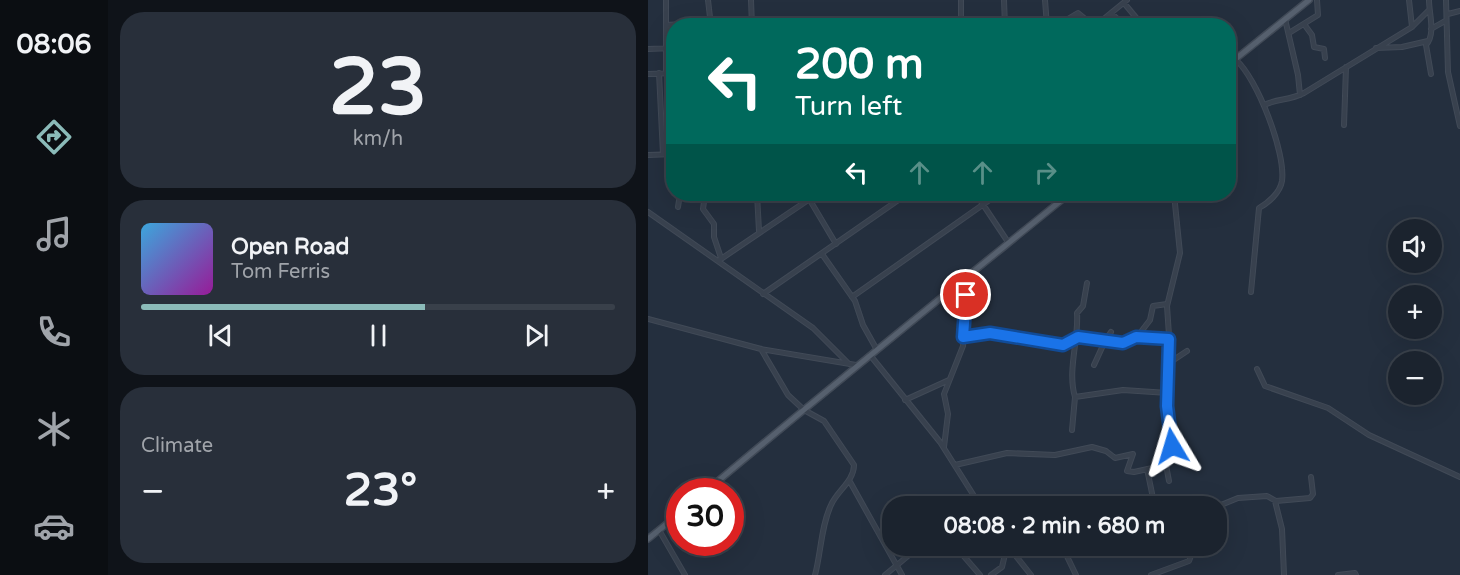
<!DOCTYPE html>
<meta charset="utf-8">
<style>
body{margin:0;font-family:"Varela Round",sans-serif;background:#282f3a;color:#f1f3f6;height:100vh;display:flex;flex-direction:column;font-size:22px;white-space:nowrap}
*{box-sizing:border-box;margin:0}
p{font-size:20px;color:#a0a4aa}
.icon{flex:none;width:33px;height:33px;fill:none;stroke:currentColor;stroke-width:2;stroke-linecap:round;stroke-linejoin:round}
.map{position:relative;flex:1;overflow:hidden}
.side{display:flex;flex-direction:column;gap:12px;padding:12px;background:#0f1319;width:540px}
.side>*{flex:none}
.top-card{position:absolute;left:18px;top:18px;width:570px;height:183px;border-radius:24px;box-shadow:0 6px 24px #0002,0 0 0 2px #39404a;background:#00695c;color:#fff;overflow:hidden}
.tools{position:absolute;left:740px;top:219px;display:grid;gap:12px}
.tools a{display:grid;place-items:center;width:54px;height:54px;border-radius:50%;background:#1b232e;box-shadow:0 6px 24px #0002,0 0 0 2px #39404a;font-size:30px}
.speed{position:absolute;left:18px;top:478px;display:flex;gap:12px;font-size:30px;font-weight:700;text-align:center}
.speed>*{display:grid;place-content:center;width:78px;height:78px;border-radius:50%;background:#1b232e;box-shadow:0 6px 24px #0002,0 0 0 2px #39404a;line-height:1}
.speed .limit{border:9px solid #d22;background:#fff;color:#111}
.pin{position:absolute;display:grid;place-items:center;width:51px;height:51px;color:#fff;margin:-26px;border:3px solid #fff;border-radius:50%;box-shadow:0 2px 6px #0007}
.me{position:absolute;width:66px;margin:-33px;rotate:353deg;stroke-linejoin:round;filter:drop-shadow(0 0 4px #0008)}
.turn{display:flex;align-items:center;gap:21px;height:126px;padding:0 30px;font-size:27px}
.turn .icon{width:78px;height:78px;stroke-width:2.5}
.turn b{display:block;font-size:42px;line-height:51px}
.lanes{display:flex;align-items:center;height:57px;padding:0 30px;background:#0003;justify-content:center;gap:30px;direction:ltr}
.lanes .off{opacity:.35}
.big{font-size:45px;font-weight:800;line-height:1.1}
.side .card{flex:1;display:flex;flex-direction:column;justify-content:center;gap:9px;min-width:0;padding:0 21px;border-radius:24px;background:#282f3a}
.side .dial{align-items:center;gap:0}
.dial b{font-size:78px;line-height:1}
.song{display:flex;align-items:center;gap:18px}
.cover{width:72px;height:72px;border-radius:9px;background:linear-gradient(135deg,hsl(200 70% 55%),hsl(300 70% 35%))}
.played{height:6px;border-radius:3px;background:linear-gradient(90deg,#8bbbb9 60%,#39404a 60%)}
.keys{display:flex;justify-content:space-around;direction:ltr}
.heat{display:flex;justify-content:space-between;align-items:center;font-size:33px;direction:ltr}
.trip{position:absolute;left:234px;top:496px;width:345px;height:60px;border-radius:24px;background:#1b232e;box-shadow:0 6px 24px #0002,0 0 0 2px #39404a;font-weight:800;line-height:60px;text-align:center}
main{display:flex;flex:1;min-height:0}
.tab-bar{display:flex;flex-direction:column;width:108px;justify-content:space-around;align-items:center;background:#0b0e12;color:#a0a4aa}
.tab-bar .icon{width:42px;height:42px}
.tab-bar .selected{color:#8bbbb9}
.tab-bar b{font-size:27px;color:#f1f3f6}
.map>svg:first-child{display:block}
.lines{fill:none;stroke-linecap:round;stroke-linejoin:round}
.minor-casing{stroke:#414a57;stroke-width:6}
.major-casing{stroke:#414a57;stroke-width:8}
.minor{stroke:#38414e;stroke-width:4}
.major{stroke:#56606e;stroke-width:5}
.route-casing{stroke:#114b97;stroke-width:15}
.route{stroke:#1a73e8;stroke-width:10}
</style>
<main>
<nav class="tab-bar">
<b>08:06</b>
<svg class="icon selected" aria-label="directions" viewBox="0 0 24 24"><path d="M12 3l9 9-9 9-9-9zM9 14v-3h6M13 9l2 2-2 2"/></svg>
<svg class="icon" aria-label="music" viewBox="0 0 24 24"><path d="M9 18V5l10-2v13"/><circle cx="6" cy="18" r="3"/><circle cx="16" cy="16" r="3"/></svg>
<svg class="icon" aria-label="phone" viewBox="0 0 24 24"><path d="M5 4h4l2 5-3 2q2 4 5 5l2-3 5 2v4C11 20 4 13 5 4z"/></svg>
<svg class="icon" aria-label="climate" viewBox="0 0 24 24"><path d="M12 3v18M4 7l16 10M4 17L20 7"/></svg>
<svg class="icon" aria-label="car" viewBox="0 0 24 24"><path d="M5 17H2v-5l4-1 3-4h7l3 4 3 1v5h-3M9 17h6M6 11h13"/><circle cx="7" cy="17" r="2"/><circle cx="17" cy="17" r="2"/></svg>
</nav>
<section class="side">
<div class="card dial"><b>23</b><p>km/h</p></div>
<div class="card">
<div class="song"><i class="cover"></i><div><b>Open Road</b><p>Tom Ferris</p></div></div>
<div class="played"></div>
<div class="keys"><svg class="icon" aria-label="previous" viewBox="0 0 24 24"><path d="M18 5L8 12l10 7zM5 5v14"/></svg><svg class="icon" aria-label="pause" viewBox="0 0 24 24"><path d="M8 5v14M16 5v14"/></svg><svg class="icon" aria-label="next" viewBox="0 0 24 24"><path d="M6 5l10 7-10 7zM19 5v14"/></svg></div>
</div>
<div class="card"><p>Climate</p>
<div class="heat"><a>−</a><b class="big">23°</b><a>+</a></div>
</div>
</section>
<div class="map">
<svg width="812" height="575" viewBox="0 0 812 575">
<rect width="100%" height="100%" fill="#242f3e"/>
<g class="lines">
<g class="minor-casing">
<path id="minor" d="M18,0V72
M60,0L63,26
M103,0L104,26
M313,0V26
M356,0L357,26
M397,0L399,26
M761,0L764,27
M781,0C781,14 788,34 778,45L783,74
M798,0L800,72L812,126
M476,3L495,26
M463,13L477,26
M800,14L812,11
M637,19L650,75L652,95
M656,24L664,35L666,47L676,49L677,58
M18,25L104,20
M408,26L430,13L446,26
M447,26L479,0
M783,29L797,21
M641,33L670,15L669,0
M728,48L754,47L780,41
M0,49L26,48
M588,60C609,78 638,153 634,181C632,193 620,203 611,208L603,292
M11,73L15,154
M0,74L26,73
M616,105C631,98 640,101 656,93L764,27L781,10
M696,125L698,67
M0,155L26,154
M57,194L55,209L66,224V237L73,258
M109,194L111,231
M162,194L163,202L188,244
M328,194L360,242
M30,207L32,194
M0,212L165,328L201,364
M174,254L207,301L215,325L229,350
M70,261L169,194
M115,294L259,194
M204,297L350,194
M0,319L113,349L208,365
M315,337L337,333L409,344H417L430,337L457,341L463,332
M489,337L502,320L505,306L519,304
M459,340L475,343L488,337L521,339
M113,349L140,395L156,410L176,421L206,465C206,481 189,491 183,505C173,526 173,553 167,575
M222,355L292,442L333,507
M521,363L539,351
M446,365L457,341
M609,369L617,386L680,408L721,435L812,477
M427,397C419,370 431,340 429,313L435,306L439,283
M257,400L301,380
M424,430L427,397L475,390L520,393
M296,447L300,414L296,394L315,346L319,302L314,283
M307,465L359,453L407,455L444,447L458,451L467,458L485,454L479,471L486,472L518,465
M499,469L506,503L521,501L523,507
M201,480L254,575
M521,481L518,465L524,447L519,406L522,350L519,306L532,253L526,194
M627,501L634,529L636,575
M318,507L328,499
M568,507L590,498L619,496L628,501L662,498L665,494L663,477
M11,530L37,575
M307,546L332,575
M360,546L383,575
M414,546L428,575
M367,553L387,546
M237,575L272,546
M343,575L354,567L359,546
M503,575L541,561L543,556L541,546
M690,575L707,573L708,575"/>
</g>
<g class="major-casing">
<path id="major" d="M580,65L661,0
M57,492C177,391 299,293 421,194
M0,539L32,513"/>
</g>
<use href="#minor" class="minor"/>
<use href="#major" class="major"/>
</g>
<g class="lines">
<g class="route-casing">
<path id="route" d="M318,295L315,337L342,333L415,345L430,337L475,343L488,337L521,339L519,406L524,446"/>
</g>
<use href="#route" class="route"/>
</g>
</svg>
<div class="tools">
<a><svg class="icon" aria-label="sound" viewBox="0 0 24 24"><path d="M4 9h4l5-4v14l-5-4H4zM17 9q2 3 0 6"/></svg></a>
<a>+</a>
<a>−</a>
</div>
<div class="speed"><div class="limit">30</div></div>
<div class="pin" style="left:318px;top:295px;background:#d93025"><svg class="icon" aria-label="arrive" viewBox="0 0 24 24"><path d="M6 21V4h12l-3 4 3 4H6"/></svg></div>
<svg class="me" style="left:524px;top:446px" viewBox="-20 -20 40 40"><path d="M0-17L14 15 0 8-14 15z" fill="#1a73e8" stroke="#fff" stroke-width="4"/></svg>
<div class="trip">08:08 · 2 min · 680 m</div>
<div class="top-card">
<div class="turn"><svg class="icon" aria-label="left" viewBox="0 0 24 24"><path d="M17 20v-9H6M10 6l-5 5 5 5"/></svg><div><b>200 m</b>Turn left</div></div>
<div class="lanes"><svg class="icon" aria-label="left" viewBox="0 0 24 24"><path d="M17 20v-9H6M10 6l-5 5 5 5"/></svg><svg class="icon off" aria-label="ahead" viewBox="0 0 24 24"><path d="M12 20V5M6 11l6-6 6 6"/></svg><svg class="icon off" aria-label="ahead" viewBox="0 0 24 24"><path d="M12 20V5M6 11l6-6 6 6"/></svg><svg class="icon off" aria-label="right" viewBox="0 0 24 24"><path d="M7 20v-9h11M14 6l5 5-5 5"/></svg></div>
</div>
</div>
</main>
